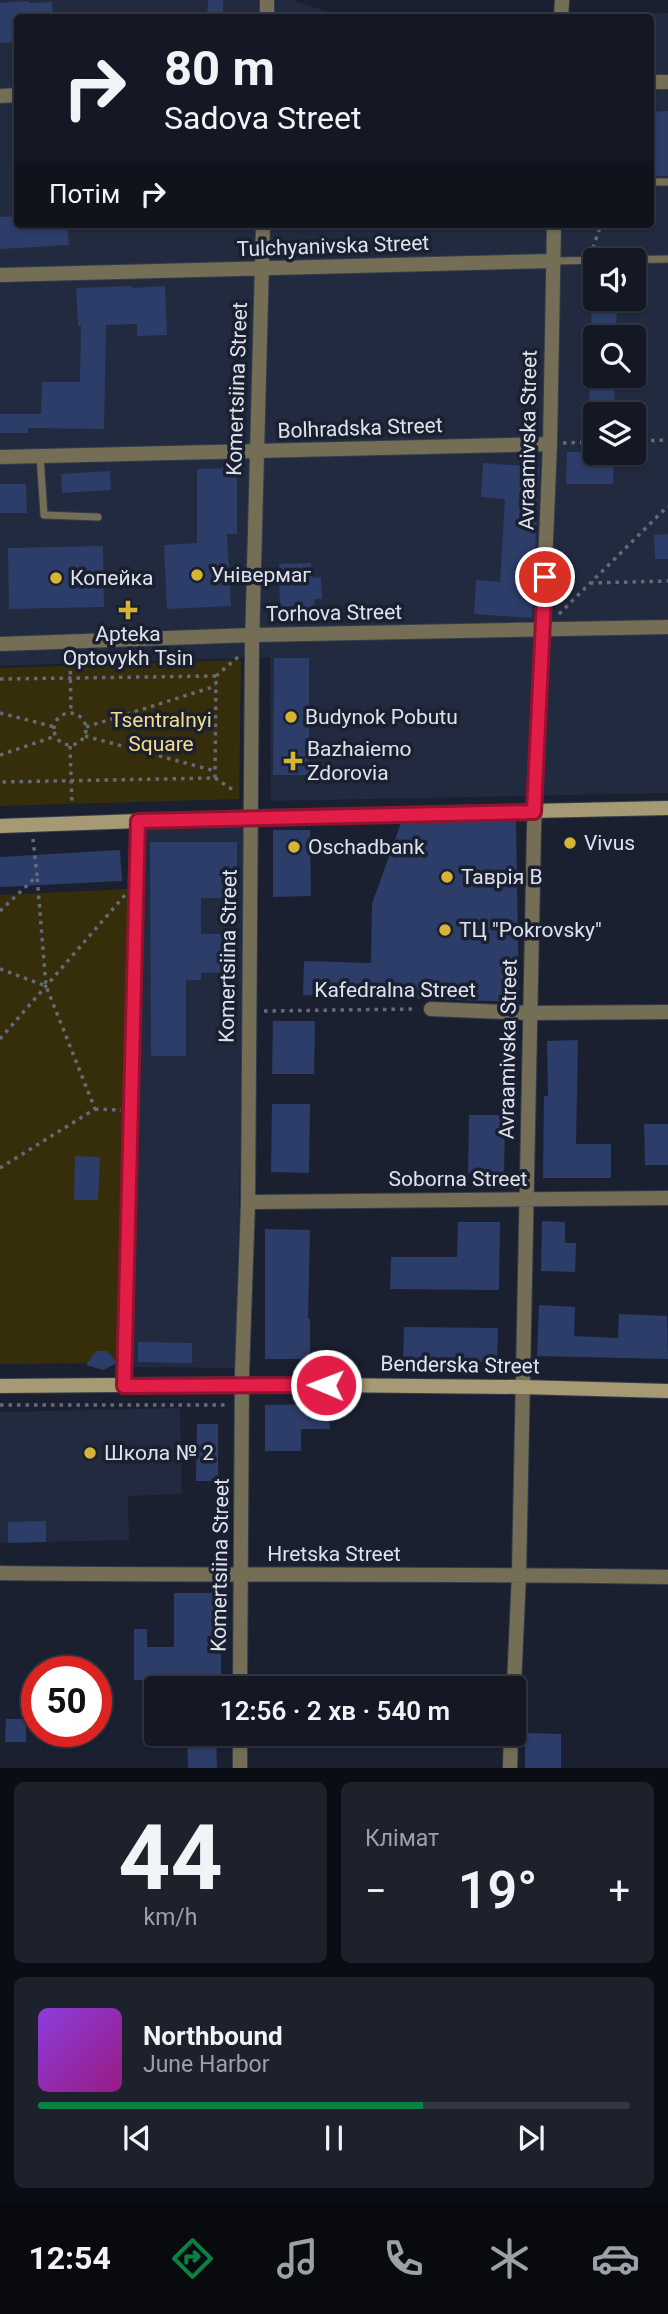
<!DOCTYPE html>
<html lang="uk">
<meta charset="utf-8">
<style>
body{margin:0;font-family:Roboto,sans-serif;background:#1d212c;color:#f1f3f6;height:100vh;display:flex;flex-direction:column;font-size:26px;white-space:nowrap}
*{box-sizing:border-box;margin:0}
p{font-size:23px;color:#9da0a6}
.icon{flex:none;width:38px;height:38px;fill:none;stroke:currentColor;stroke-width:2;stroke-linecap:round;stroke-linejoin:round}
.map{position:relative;height:1768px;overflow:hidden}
.drawer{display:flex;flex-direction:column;gap:14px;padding:14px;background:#0b0d14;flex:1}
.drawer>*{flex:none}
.banner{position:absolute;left:14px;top:14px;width:640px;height:214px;border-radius:7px;box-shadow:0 2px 5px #0004,0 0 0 2px #333741;background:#141824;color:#f1f3f6;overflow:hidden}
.buttons{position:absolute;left:583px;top:248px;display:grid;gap:14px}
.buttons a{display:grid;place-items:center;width:63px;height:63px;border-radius:7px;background:#141824;box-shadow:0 2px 5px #0004,0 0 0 2px #333741;font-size:35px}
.speed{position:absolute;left:21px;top:1656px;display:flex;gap:14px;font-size:35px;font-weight:700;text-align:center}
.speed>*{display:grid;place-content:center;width:91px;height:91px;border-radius:50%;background:#141824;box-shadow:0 2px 5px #0004,0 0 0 2px #333741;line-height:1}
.speed .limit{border:10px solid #d22;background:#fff;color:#111}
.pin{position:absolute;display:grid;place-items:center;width:60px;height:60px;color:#fff;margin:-30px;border:4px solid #fff;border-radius:50%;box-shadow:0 2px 7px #0007}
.me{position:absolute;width:77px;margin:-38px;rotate:271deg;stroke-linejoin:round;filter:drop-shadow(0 0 5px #0008)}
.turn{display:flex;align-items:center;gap:24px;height:147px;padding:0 35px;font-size:32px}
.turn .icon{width:91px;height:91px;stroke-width:2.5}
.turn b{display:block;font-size:49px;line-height:60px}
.then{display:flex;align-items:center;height:66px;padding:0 35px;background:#0003;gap:14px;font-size:26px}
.big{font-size:52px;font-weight:600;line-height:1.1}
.drawer .tile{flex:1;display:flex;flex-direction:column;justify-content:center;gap:10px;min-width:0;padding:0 24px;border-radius:10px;background:#1d212c}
.drawer .dial{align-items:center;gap:0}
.dial b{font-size:91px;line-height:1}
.song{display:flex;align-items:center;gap:21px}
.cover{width:84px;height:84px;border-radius:10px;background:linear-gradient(135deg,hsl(270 70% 55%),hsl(310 70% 35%))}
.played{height:7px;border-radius:4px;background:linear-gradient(90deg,#0b8043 65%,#333741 65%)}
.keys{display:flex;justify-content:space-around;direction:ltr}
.heat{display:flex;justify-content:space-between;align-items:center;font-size:38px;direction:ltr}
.drawer .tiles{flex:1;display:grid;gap:14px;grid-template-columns:1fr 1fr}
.tile:last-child{grid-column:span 2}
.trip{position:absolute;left:144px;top:1676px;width:382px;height:70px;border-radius:7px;background:#141824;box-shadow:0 2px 5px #0004,0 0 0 2px #333741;font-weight:600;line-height:70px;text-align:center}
.tabs{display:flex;height:112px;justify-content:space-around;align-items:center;background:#080a0e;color:#9da0a6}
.tabs .icon{width:49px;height:49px}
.tabs .on{color:#0b8043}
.tabs b{font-size:32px;color:#f1f3f6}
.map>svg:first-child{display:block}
.built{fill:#212a3f;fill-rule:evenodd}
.green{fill:#362d0a}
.building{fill:#2d3d69}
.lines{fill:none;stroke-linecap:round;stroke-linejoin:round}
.service-casing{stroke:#353b4a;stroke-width:9}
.minor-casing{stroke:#353b4a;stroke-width:16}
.secondary-casing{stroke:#353b4a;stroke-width:16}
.path{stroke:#656a78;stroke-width:3.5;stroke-dasharray:3.5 5;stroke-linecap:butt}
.service{stroke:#746e57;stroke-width:7}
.minor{stroke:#746e57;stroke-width:14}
.secondary{stroke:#a59a74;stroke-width:14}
.route-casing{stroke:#92132f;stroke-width:18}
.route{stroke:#e11d48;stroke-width:12}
.poi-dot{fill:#d6b534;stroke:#1a2030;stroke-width:2.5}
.labels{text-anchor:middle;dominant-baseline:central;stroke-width:7;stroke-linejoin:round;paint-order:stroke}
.street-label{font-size:21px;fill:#dde2ed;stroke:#1a2030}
.poi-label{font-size:21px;fill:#dde2ed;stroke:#1a2030;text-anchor:start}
.park-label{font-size:21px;fill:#f5dc87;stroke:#1a2030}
</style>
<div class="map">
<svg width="668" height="1768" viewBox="0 0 668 1768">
<rect width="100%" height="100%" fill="#1a2030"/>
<path class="built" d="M0,0H292L344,17L18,18V224H651V18L445,17L668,13V793L271,801L270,657L0,666ZM595,261H634V299H595ZM595,338H634V376H595ZM595,415H634V453H595Z
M246,824L236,1368L131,1367L140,827Z
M180,1408L182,1494L128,1496L129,1540L0,1543V1412Z"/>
<path class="green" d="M241,660L239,799L0,806V668Z
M128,889L120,1363L0,1364V895Z"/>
<path class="building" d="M208,0H223V18H207Z
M29,1V3L52,2L53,18H18V42L0,43V3Z
M668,111V176H651V112Z
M18,216V224H67L69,245L0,249V217Z
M132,286V288L165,286L167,335L137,336V324L106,325L104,429L28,428V433H0V414H41L42,382H80L81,326H78L76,288Z
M592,299H617L616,338H591Z
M590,376H615L614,414H589Z
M567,452L614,453L613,484H566Z
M483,463L539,467L532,618L474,614L476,580L500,582L505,499L481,497Z
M237,468V534H227L231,606L167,609L164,545L197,543V469Z
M110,471L111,490L62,493L61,474Z
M0,484H26L27,513H0Z
M668,534V559H655L654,535Z
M103,546L104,607L9,609L8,548Z
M311,563L312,578L321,577L322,599H314L315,611L280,612L279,564Z
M274,658H309V775H273Z
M516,821L519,1002L303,995L304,961L371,963L372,904L401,823Z
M273,830H310L311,896L273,897Z
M150,842H237V898H201V934H229L228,972L201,973V980H186V1056H151Z
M120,850L122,881L0,887V857Z
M273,1021H315L314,1074H272Z
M578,1040L576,1144H611V1178H543L544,1096H548L547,1041Z
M272,1104H310L309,1173L271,1172Z
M469,1115H505L504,1174L468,1173Z
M644,1124H668V1165H645Z
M75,1156L100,1157L98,1200H74Z
M542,1221L565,1222V1243H576L575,1272L541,1271Z
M458,1222H500L499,1290L390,1289L391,1257H457Z
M265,1229L310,1230L308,1319H310V1359H265Z
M539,1305L575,1307L574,1336L618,1338L619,1314L667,1316L668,1359L537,1356Z
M404,1327L498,1328L497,1362L403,1361Z
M138,1342L192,1343V1363L138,1362Z
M96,1351H107L117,1363L103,1370L86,1365Z
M329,1404L330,1429H301V1451H265V1405Z
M197,1424H218V1481H196Z
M46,1521V1542L8,1543V1522Z
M174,1593H221V1680H134V1629H147V1647H174Z
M6,1719H26V1742H5Z
M525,1733L561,1734V1768H525Z
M216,1735L217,1768H188L187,1736Z"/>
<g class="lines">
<g class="service-casing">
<path id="service" d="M651,182H668
M553,261L668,259
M40,456L44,515L98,517
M124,1386L138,821"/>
</g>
<g class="minor-casing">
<path id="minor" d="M267,18V0
M561,18L562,0
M651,82H668
M0,96L18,95
M0,275L552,261
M0,457L550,444
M0,644L252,635L668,627
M431,1009L529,1013L668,1012
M248,1202L668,1198
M0,1573C223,1576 445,1573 668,1577
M240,1689L242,1373L248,1202L252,645L263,224
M513,1707L519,1574L534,829L550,444L554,224
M240,1734V1768
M510,1768L511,1734"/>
</g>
<g class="secondary-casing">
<path id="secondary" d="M0,826L250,817L668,808
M0,1386L242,1384L521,1387L668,1391"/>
</g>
<path class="path" d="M593,248L601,224
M634,441L668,440
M563,443L595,442
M590,583L668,581
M559,614L668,506
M70,654L71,713
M216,676L238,657
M0,679L216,676L215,778L0,782
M54 729a16 16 0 1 1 32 0a16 16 0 1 1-32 0Z
M0,713L55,727
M86,727L216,686
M85,736L215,771
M70,746L72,804
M0,755L56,736
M215,778L236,792
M0,911L37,876L33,839
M0,969L46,986
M264,1011L417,1009
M0,1039L125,895
M95,1109L121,1110
M0,1168L95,1109L46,986L37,876
M0,1405H229"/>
<use href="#service" class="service"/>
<use href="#minor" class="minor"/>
<use href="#secondary" class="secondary"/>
</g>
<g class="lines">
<g class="route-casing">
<path id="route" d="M326,1385L124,1386L138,821L534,812L545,577"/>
</g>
<use href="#route" class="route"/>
</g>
<g class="poi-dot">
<circle cx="197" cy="575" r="7"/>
<circle cx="56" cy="578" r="7"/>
<path d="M124.5 599.5h7v7h7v7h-7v7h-7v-7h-7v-7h7z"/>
<circle cx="291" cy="717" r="7"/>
<path d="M289.5 750.5h7v7h7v7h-7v7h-7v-7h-7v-7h7z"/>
<circle cx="570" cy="843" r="7"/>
<circle cx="294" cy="847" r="7"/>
<circle cx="447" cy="877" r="7"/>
<circle cx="445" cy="930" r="7"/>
<circle cx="90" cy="1453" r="7"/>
</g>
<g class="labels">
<g class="street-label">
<text transform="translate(333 246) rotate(-2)">Tulchyanivska Street</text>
<text transform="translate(237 389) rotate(-88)">Komertsiina Street</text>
<text transform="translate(360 428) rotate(-2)">Bolhradska Street</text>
<text transform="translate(528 440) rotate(-89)">Avraamivska Street</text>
<text transform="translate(334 613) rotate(-1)">Torhova Street</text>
<text transform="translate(228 956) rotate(-89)">Komertsiina Street</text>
<text x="395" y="990">Kafedralna Street</text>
<text transform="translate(508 1049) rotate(-89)">Avraamivska Street</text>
<text x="458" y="1179">Soborna Street</text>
<text transform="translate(460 1365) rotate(1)">Benderska Street</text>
<text x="334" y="1554">Hretska Street</text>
<text transform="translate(220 1565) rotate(-89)">Komertsiina Street</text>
</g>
<g class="poi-label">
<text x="211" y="575">Універмаг</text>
<text x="70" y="578">Копейка</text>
<text x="128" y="634" text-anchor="middle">Apteka<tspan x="128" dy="24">Optovykh Tsin</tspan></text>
<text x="305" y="717">Budynok Pobutu</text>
<text x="307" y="749">Bazhaiemo<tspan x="307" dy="24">Zdorovia</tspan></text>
<text x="584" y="843">Vivus</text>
<text x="308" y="847">Oschadbank</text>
<text x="461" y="877">Таврія В</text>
<text x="459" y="930">ТЦ "Pokrovsky"</text>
<text x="104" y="1453">Школа № 2</text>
</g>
<g class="park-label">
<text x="161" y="720">Tsentralnyi<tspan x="161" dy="24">Square</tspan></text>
</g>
</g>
</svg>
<div class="buttons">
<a><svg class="icon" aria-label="sound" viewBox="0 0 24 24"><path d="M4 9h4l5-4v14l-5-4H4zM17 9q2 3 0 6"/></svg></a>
<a><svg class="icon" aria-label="search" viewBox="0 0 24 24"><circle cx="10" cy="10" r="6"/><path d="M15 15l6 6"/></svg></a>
<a><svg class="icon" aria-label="layers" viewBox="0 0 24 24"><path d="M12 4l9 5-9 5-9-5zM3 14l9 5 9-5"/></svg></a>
</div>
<div class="speed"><div class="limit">50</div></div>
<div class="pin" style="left:545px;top:577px;background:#d93025"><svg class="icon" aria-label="arrive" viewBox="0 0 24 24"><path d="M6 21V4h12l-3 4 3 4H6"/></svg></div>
<svg class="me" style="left:326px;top:1385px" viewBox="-20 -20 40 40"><circle r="17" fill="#e11d48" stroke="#fff" stroke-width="3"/><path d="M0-11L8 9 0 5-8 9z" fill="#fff"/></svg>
<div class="trip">12:56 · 2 хв · 540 m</div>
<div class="banner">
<div class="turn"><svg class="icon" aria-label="right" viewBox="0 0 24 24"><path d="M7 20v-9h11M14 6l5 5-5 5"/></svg><div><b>80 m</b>Sadova Street</div></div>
<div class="then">Потім<svg class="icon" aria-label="right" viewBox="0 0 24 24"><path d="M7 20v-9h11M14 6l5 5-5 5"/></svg></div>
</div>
</div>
<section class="drawer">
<div class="tiles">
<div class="tile dial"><b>44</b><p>km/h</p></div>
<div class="tile"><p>Клімат</p>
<div class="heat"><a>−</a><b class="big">19°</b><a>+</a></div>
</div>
<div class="tile">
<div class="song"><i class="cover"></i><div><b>Northbound</b><p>June Harbor</p></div></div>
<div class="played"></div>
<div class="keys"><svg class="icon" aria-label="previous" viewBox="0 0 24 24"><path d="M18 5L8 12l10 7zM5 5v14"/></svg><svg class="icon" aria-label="pause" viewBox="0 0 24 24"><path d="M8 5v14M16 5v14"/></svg><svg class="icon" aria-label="next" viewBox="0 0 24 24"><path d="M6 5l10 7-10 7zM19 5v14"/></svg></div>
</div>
</div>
</section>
<nav class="tabs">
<b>12:54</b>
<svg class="icon on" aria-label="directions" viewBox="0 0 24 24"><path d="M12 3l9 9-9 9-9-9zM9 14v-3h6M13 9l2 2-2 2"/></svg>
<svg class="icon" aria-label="music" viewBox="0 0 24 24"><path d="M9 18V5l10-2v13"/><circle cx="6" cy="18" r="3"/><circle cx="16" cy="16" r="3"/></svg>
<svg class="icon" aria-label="phone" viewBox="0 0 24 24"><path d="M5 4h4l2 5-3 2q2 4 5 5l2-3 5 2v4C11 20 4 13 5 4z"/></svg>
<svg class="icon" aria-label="climate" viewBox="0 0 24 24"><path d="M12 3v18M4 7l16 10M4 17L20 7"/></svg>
<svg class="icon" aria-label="car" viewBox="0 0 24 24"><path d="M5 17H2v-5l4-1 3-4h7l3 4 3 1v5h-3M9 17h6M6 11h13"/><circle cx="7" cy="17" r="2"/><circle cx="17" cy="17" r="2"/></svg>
</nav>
